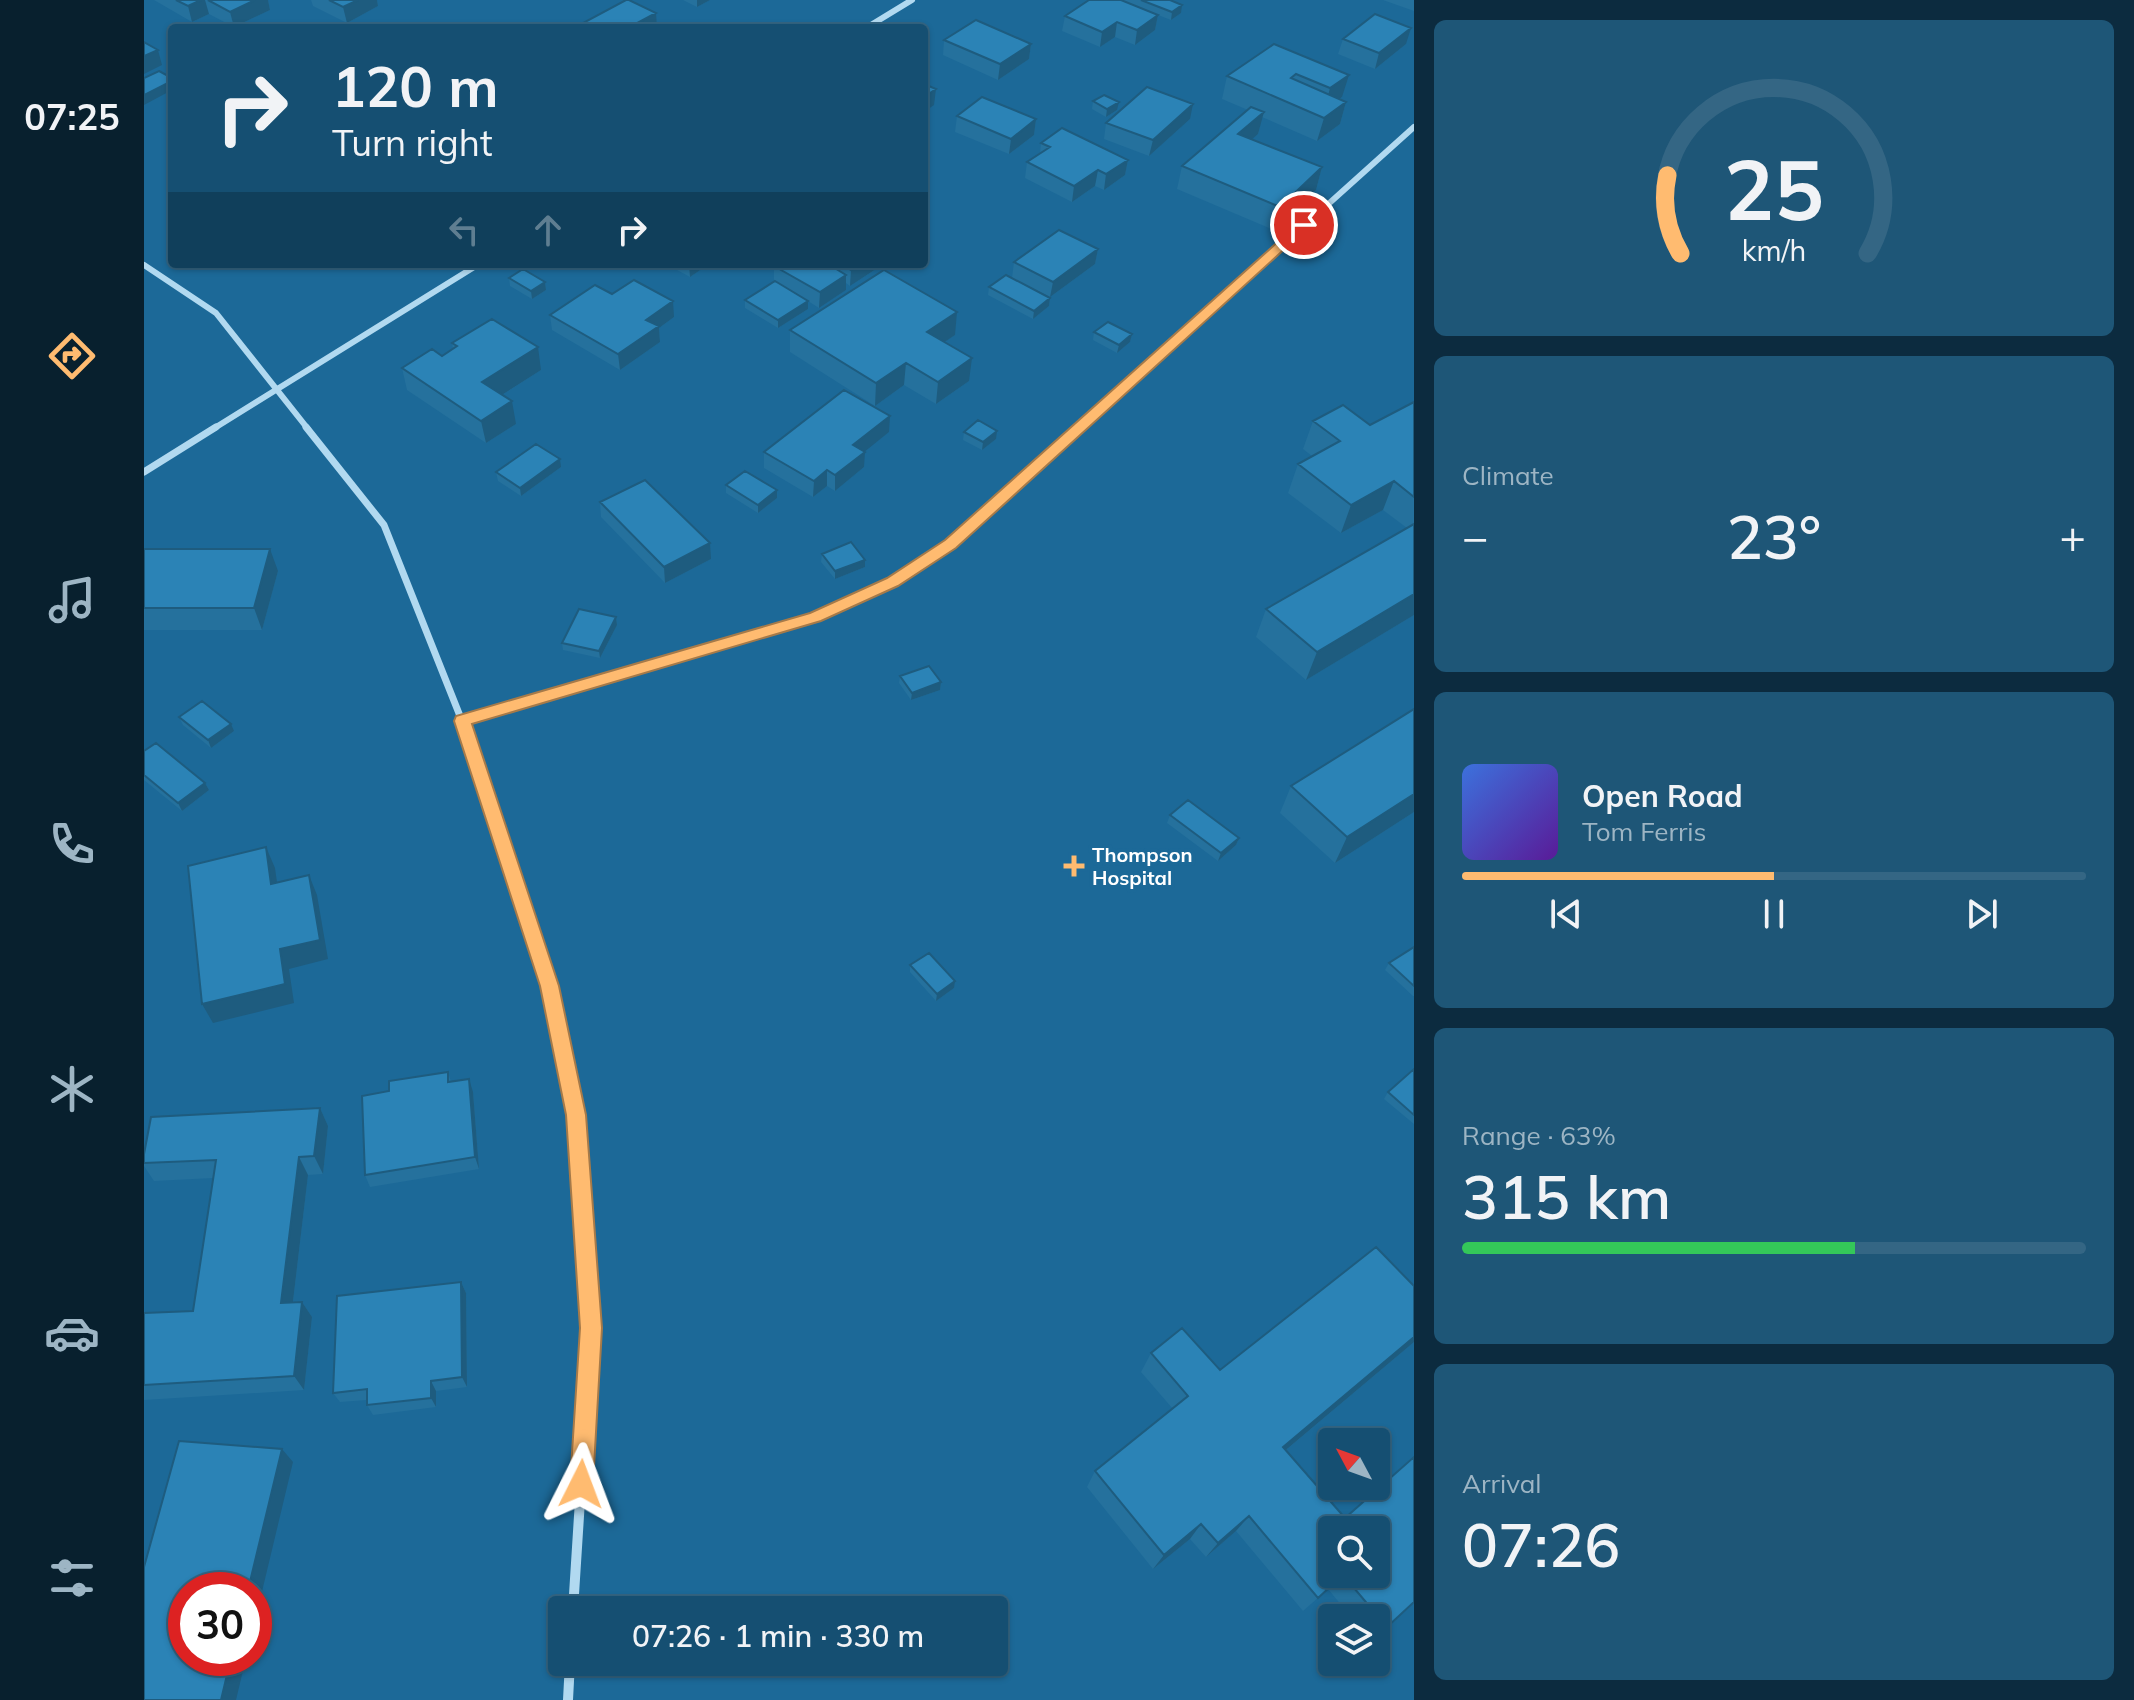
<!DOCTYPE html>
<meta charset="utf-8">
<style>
body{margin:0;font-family:Mulish,sans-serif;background:#1e5677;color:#f1f3f6;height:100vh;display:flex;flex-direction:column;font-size:30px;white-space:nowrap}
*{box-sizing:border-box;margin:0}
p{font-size:26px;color:#9db5c4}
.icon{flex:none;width:44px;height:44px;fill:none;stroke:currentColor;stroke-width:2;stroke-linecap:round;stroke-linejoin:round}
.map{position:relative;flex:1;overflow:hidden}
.drawer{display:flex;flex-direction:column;gap:20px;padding:20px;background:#0c2b3f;width:720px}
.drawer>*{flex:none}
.hud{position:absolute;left:24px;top:24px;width:760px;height:244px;border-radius:8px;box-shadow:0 2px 6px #0004,0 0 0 2px #346684;background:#154f72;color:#f1f3f6;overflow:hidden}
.needle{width:52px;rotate:311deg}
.tools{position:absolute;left:1174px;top:1428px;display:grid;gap:16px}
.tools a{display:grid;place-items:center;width:72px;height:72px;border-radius:8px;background:#154f72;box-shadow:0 2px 6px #0004,0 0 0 2px #346684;font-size:40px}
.speed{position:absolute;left:24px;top:1572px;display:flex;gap:16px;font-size:40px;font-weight:700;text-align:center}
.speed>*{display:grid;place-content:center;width:104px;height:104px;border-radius:50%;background:#154f72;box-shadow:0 2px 6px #0004,0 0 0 2px #346684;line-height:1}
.speed .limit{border:12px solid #d22;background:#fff;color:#111}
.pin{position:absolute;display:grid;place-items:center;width:68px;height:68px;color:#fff;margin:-34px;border:4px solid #fff;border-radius:50%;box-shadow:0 2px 8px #0007}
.me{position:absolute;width:88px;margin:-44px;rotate:3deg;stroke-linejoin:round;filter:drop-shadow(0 0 6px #0008)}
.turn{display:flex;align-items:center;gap:28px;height:168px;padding:0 32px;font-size:36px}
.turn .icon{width:104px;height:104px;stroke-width:2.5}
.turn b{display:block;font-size:56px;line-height:68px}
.lanes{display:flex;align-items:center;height:76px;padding:0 32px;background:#0003;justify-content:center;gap:40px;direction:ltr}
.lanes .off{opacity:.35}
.big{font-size:60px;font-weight:600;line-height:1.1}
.drawer .tile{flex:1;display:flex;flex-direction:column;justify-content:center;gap:12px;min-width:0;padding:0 28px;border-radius:12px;background:#1e5677}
.drawer .dial{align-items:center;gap:0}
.dial svg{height:208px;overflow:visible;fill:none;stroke:#346684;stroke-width:7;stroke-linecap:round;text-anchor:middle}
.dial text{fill:#f1f3f6;stroke:none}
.song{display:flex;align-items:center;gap:24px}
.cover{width:96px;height:96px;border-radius:12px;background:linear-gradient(135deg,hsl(220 70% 55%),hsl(270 70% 35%))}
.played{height:8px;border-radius:4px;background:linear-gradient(90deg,#ffbb70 50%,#346684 50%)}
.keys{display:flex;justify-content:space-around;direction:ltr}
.heat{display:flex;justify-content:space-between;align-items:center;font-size:44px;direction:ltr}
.charge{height:12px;border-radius:6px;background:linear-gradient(90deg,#34c759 63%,#346684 0)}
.trip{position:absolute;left:404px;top:1596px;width:460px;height:80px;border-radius:8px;background:#154f72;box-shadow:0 2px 6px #0004,0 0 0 2px #346684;font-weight:600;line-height:80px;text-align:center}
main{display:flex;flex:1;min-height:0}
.tabs{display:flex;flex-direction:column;width:144px;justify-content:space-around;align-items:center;background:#08202e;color:#9db5c4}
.tabs .icon{width:56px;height:56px}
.tabs .active{color:#ffbb70}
.tabs b{font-size:36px;color:#f1f3f6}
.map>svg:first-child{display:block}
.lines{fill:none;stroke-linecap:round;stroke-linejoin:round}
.street-far2{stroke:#b1d9f0;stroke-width:6}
.street-far1{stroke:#b1d9f0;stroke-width:7}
.street{stroke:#b1d9f0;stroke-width:10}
.wall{fill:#25719d}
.shaded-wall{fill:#1e5c7f}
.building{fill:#2b83b6;stroke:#1e5c7f;stroke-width:2;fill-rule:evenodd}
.route{fill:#ffbb70;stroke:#a67a49;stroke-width:2}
.poi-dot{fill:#ffbb70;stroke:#1c6998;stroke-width:3}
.labels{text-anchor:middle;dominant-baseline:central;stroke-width:8;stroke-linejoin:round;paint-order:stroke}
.poi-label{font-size:20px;font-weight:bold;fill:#fff;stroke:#1c6998;text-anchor:start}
</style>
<main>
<nav class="tabs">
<b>07:25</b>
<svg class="icon active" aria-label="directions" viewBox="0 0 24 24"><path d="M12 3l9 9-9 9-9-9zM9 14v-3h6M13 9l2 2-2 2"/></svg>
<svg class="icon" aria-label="music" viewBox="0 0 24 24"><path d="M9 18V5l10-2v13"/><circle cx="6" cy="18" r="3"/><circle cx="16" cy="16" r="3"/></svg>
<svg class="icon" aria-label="phone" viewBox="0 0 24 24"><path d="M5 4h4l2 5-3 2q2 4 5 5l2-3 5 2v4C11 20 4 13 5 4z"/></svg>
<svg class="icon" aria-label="climate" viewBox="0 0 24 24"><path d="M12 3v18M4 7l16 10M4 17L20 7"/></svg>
<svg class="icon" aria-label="car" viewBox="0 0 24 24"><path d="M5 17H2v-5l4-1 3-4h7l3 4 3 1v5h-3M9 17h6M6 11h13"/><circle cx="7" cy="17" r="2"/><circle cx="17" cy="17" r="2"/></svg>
<svg class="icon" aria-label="filters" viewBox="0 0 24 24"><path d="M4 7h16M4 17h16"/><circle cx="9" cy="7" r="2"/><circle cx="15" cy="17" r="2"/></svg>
</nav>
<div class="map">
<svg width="1270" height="1700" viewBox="0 0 1270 1700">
<rect width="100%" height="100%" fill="#1c6998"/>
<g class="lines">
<path class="street-far2" d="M722,28L768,0
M0,265L72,313L164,429
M69,429L335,264
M934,429L1270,127"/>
<path class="street-far1" d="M162,427L240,525L318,721L405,983
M0,472L72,427
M318,721L671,617L748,582L806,544L936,427"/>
<path class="street" d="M404,981L432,1115L447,1328L429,1610
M424,1700L426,1662"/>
</g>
<path class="wall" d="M10,0H124L126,10L90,27L65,14L48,22Z
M167,0H233L234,6L203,23L169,6Z
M539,0H566L553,7Z
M945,0H1026L1037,13L1027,20L1014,15L1011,30L991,45L971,37L956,47L918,31L921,16Z
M1239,0H1270V11Z
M1199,39L1262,44L1231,69L1194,54Z
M800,40L887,44L885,59L854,80L799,55Z
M1130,44L1198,97L1196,99L1202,102L1196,124L1173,141L1118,117L1114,134L1108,139L1178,167L1172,190L1130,230L1033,189L1038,166L1104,110L1078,99L1083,76Z
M949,101L973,110L962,117L948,109Z
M813,116L892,119L890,135L865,154L811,132Z
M1046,119L1005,156L960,139L962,123Z
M897,143L984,160L981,175L960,190L951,186L928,202L881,178L883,162L896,154Z
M954,249L951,264L906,297L868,278L870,262Z
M522,264H565L546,277Z
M633,264H735V267L706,286L702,283V290L675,308L664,301V309L634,328L601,308V300L630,281V266Z
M365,278L401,282L402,290L388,299L366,286Z
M845,287L906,298L905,306L889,319L844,295Z
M468,294L530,317L515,328L516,342L476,370L408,330L406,315Z
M646,330L811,335L800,342L825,381L792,404L760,385L731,406L646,352Z
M950,332L988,334L986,342L973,353L949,340Z
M308,343L397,370L358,395L372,424L342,443L263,390L258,368L298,356L309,349Z
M1270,402V615L1162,680L1112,637L1122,609L1263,528L1239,510L1197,533L1144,493L1154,464L1168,456L1159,449L1169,421L1226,425Z
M745,432L720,451V467L691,491L683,486L669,497L620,468V452Z
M820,432L852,439L838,450L819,440Z
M417,467L377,496L354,481L352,472Z
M582,485L633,498L614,513L582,493Z
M456,502L567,559L521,583L457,517Z
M0,549L134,571L118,630H0Z
M678,554L721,560V567L691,579L677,562Z
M472,617L473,625L456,658L419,650L418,643Z
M756,676L797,682L796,690L767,700L755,683Z
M1270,709V812L1191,863L1136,813L1147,786Z
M35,717L90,731L67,748L39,725Z
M0,751L61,783L65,790L38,811L0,780Z
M1026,815L1095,838L1092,845L1074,861L1023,823Z
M1270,947V996H1269L1241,970L1245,963Z
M766,965L810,988L792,1001L766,972Z
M1270,1069V1124L1240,1099L1244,1092Z
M304,1072L307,1082L329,1092L335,1169L226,1187L221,1175L245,1091Z
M176,1108L184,1126L179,1174L164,1175L149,1302H158L168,1317L160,1390L0,1400V1313L49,1311L69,1178L10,1181L0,1166V1154Z
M317,1282L322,1293L323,1387L292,1391V1407L229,1415L223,1405V1400L196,1402L189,1393Z
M1270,1286V1342L1142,1450L1243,1627L1232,1635V1618H1208L1184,1589L1159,1611L1092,1531L1062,1557L1046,1539L1009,1569L943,1487L951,1471L1029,1409L997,1372L1007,1353L1076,1370Z"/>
<path class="shaded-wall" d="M57,0H61L65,14L48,22L44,6Z
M111,0H124L126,10L90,27L86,12Z
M214,0H233L234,6L203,23L199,7Z
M553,0H566L553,7Z
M1038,5L1037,13L1027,20L1028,12Z
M512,13L513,28H484Z
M1014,15L1011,30L991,45L993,30Z
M973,22L971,37L956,47L958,32Z
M1267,28L1262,44L1231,69L1235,53Z
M887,44L885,59L854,80L856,64Z
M14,50L18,65L0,74V56Z
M1205,75L1198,97L1180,111L1186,88Z
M28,81V90L0,105V95Z
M792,89L790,105L780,112V97Z
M975,102L973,110L962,117L963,109Z
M1202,102L1196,124L1173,141L1180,118Z
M1049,104L1046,119L1005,156L1009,140Z
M1120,112L1114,134L1089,156L1094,134Z
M892,119L890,135L865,154L867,139Z
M984,160L981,175L960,190L962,174Z
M1178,167L1172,190L1130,230L1136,207Z
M954,170L951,186L928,202L930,186Z
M954,249L951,264L906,297L909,282Z
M545,264H565L546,277Z
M715,264H735V267L706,286L707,270Z
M702,275V290L675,308L676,292Z
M401,282L402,290L388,299L387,291Z
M906,298L905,306L889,319L890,311Z
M529,301L530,317L515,328L516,342L476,370L474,354L502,320Z
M664,301V309L634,328V320Z
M813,312L811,335L781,355L783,332Z
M988,334L986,342L973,353L975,345Z
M394,347L397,370L342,405L338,382Z
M828,358L825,381L792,404L794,382Z
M762,363L760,385L731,406L732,383Z
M368,401L372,424L342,443L337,421Z
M746,416L745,432L709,461V445Z
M853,431L852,439L838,450L839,442Z
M721,452L720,467L691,491V475Z
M416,459L417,467L377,496L376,488Z
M683,470V486L669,497L670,481Z
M1250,481L1239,510L1197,533L1207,505Z
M633,490V498L614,513V505Z
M566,543L567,559L521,583L520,567Z
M126,549L134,571L118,630L110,608Z
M721,560V567L691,579V571Z
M1270,594V615L1162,680L1173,652Z
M472,617L473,625L456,658L455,651Z
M797,682L796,690L767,700L768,693Z
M87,724L90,731L67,748L64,740Z
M61,783L65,790L38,811L34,803Z
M1270,794V812L1191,863L1203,837Z
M1095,838L1092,845L1074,861L1077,853Z
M122,847L131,868L136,904L127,884Z
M165,875L173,895L184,959L145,969L150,1003L69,1023L58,1004L136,949Z
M811,981L810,988L792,1001L793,994Z
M325,1079L329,1092L335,1169L331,1157Z
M176,1108L184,1126L179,1174L170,1156Z
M155,1157L164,1175L147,1318L137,1303Z
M317,1282L322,1293L323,1387L318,1377Z
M158,1302L168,1317L160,1390L150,1376Z
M1270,1337V1342L1125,1464L1139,1447Z
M287,1381L292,1391V1407L287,1398Z
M138,1449L149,1462L110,1625V1590H104Z
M1105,1516L1092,1531L1062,1557L1074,1543Z
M1057,1524L1046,1539L1009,1569L1020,1555Z
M87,1658H102L92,1700H77Z"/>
<path class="building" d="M32,0H57L44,6Z
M64,0H111L86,12Z
M185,0H214L199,7Z
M482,0H485L512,13L484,28H448L439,23Z
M945,0H977L1014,15L993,30L973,22L958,32L921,16Z
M997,0H1026L1038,5L1028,12Z
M1231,14L1267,28L1235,53L1199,39Z
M832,20L887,44L856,64L800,40Z
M0,42L14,50L0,56Z
M1130,44L1205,75L1186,88L1152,74L1147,78L1202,102L1180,118L1083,76Z
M15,71L28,78V81L0,95V78Z
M780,84L792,89L780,97Z
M1003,87L1049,104L1009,140L962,123Z
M960,95L975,102L963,109L949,101Z
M838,97L892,119L867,139L813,116Z
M1107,107L1120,112L1094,134L1178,167L1136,207L1038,166Z
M918,128L984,160L962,174L954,170L930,186L883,162L906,147L897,143Z
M915,230L954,249L909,282L870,262Z
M633,264H684L702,275L676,292L630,266Z
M697,264H715L707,270Z
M379,269L401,282L387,291L365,278Z
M740,270L813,312L783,332L828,358L794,382L762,363L732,383L646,330Z
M862,275L906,298L890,311L845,287Z
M490,280L529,301L502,320L515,326L474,354L406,315L451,285L468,294Z
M631,281L664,301L634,320L601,300Z
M348,319L394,347L338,382L368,401L337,421L258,368L288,349L298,356L313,346L308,343Z
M964,322L988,334L975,345L950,332Z
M700,390L746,416L709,445L721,452L691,475L683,470L670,481L620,452Z
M1270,402V497L1250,481L1207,505L1154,464L1196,441L1169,421L1199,405L1226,425Z
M834,420L853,431L839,442L820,432Z
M392,444L416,459L376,488L352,472Z
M601,471L633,490L614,505L582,485Z
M501,480L566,543L520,567L456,502Z
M1270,524V594L1173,652L1122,609Z
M707,542L721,560L691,571L678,554Z
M0,549H126L110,608H0Z
M435,609L472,617L455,651L418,643Z
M785,666L797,682L768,693L756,676Z
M58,701L87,724L64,740L35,717Z
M1270,709V794L1203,837L1147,786Z
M12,743L61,783L34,803L0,775V751Z
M1044,800L1095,838L1077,853L1026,815Z
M122,847L127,884L165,875L176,940L136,949L141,984L58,1004L44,866Z
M1270,947V986L1245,963Z
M785,953L811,981L793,994L766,965Z
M1270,1069V1115L1244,1092Z
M304,1072V1082L325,1079L331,1157L221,1175L218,1096L245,1091V1081Z
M176,1108L170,1156L155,1157L137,1303L158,1302L150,1376L0,1385V1313L49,1311L72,1160L0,1163V1154L7,1117Z
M1232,1247L1270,1286V1337L1139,1447L1201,1518L1270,1457V1602L1243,1627L1199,1575L1174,1598L1105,1516L1074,1543L1057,1524L1020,1555L951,1471L1044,1396L1007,1353L1038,1328L1076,1370ZM1188,1530H1232V1574H1188Z
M317,1282L318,1377L287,1381V1398L223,1405V1389L189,1393L193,1296Z
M35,1441L138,1449L104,1590H42V1658H87L77,1700H0V1567Z"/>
<path class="route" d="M1156,222L1167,225L812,548L754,586L677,621L328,724L415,986L442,1115L458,1328L449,1484L445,1493L437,1496L429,1493L426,1484L436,1328L422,1115L396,986L310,721L312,716L666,613L743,578L801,540Z"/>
<path class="poi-dot" d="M926 854h8v8h8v8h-8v8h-8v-8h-8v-8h8z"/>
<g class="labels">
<g class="poi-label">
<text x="948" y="854">Thompson<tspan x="948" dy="23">Hospital</tspan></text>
</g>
</g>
</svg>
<div class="tools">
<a><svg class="needle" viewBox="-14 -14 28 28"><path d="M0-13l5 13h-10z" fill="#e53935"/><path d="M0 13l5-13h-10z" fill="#9db5c4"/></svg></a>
<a><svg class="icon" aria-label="search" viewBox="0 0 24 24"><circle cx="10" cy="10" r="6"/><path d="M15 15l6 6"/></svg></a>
<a><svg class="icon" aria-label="layers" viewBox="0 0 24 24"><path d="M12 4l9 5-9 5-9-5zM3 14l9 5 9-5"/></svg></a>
</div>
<div class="speed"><div class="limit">30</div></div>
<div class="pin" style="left:1160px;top:225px;background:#d93025"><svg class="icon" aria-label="arrive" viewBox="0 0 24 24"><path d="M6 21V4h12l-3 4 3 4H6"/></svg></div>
<svg class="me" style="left:437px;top:1484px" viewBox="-20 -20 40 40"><path d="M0-17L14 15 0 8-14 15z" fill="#ffbb70" stroke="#fff" stroke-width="4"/></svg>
<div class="trip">07:26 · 1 min · 330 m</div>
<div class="hud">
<div class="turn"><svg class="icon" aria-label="right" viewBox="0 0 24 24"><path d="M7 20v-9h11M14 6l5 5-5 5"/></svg><div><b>120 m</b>Turn right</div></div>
<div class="lanes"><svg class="icon off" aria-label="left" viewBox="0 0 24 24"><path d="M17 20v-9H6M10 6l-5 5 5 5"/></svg><svg class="icon off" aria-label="ahead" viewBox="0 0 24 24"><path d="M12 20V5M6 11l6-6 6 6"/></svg><svg class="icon" aria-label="right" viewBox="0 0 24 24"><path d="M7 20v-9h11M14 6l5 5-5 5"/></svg></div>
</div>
</div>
<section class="drawer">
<div class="tile dial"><svg viewBox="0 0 100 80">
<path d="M14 69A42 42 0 1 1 86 69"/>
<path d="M14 69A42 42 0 0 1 9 39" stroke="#ffbb70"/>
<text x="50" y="56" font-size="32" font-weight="700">25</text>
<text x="50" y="72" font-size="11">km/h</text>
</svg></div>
<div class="tile"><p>Climate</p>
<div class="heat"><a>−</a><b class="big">23°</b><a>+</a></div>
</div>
<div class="tile">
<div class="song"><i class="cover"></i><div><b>Open Road</b><p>Tom Ferris</p></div></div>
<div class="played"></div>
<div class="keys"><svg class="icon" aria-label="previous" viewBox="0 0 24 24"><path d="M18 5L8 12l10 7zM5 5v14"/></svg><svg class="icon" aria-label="pause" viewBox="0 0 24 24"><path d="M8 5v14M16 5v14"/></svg><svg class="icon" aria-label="next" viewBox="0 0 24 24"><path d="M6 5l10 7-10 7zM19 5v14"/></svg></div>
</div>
<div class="tile"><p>Range · 63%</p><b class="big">315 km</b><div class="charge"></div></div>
<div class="tile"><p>Arrival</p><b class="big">07:26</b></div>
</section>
</main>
